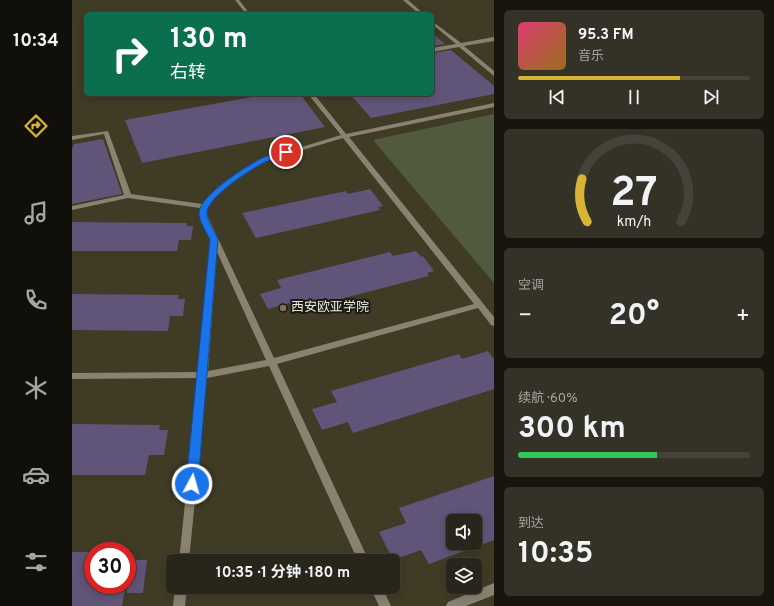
<!DOCTYPE html>
<html lang="zh">
<meta charset="utf-8">
<style>
body{margin:0;font-family:Overpass,"Noto Sans SC",sans-serif;background:#343227;color:#f1f3f6;height:100vh;display:flex;flex-direction:column;font-size:15px;white-space:nowrap}
*{box-sizing:border-box;margin:0}
p{font-size:13px;color:#a5a5a2}
.icon{flex:none;width:22px;height:22px;fill:none;stroke:currentColor;stroke-width:2;stroke-linecap:round;stroke-linejoin:round}
.map{position:relative;flex:1;overflow:hidden}
.panel{display:flex;flex-direction:column;gap:10px;padding:10px;background:#16150e;width:280px}
.panel>*{flex:none}
.banner{position:absolute;left:12px;top:12px;width:350px;height:84px;border-radius:6px;box-shadow:0 2px 10px #0003,0 0 0 1px #444339;background:#0b6e4f;color:#fff;overflow:hidden}
.fabs{position:absolute;left:374px;top:514px;display:grid;gap:8px}
.fabs a{display:grid;place-items:center;width:36px;height:36px;border-radius:6px;background:#28261a;box-shadow:0 2px 10px #0003,0 0 0 1px #444339;font-size:20px}
.speed{position:absolute;left:12px;top:542px;display:flex;gap:8px;font-size:20px;font-weight:700;text-align:center}
.speed>*{display:grid;place-content:center;width:52px;height:52px;border-radius:50%;background:#28261a;box-shadow:0 2px 10px #0003,0 0 0 1px #444339;line-height:1}
.speed .limit{border:6px solid #d22;background:#fff;color:#111}
.pin{position:absolute;display:grid;place-items:center;width:34px;height:34px;color:#fff;margin:-17px;border:2px solid #fff;border-radius:50%;box-shadow:0 1px 4px #0007}
.me{position:absolute;width:44px;margin:-22px;rotate:6deg;stroke-linejoin:round;filter:drop-shadow(0 0 3px #0008)}
.turn{display:flex;align-items:center;gap:14px;height:84px;padding:0 20px;font-size:18px}
.turn .icon{width:52px;height:52px;stroke-width:2.5}
.turn b{display:block;font-size:28px;line-height:34px}
.big{font-size:30px;font-weight:700;line-height:1.1}
.panel .card{flex:1;display:flex;flex-direction:column;justify-content:center;gap:6px;min-width:0;padding:0 14px;border-radius:6px;background:#343227}
.panel .dial{align-items:center;gap:0}
.dial svg{height:104px;overflow:visible;fill:none;stroke:#444339;stroke-width:7;stroke-linecap:round;text-anchor:middle}
.dial text{fill:#f1f3f6;stroke:none}
.song{display:flex;align-items:center;gap:12px}
.cover{width:48px;height:48px;border-radius:6px;background:linear-gradient(135deg,hsl(340 70% 55%),hsl(40 70% 35%))}
.played{height:4px;border-radius:2px;background:linear-gradient(90deg,#d7b434 70%,#444339 70%)}
.keys{display:flex;justify-content:space-around;direction:ltr}
.heat{display:flex;justify-content:space-between;align-items:center;font-size:22px;direction:ltr}
.charge{height:6px;border-radius:3px;background:linear-gradient(90deg,#34c759 60%,#444339 0)}
.trip{position:absolute;left:94px;top:554px;width:234px;height:40px;border-radius:6px;background:#28261a;box-shadow:0 2px 10px #0003,0 0 0 1px #444339;font-weight:700;line-height:40px;text-align:center}
main{display:flex;flex:1;min-height:0}
.menu{display:flex;flex-direction:column;width:72px;justify-content:space-around;align-items:center;background:#100f0a;color:#a5a5a2}
.menu .icon{width:28px;height:28px}
.menu .selected{color:#d7b434}
.menu b{font-size:18px;color:#f1f3f6}
.map>svg:first-child{display:block}
.built{fill:#3f3b25;fill-rule:evenodd}
.green{fill:#51593e}
.building{fill:#615479;fill-rule:evenodd}
.lines{fill:none;stroke-linecap:round;stroke-linejoin:round}
.street{fill:#898270;fill-rule:evenodd}
.route{fill:#1a73e8;stroke:#114b97}
.education-dot{fill:#8d6e63;stroke:#1b1a13;stroke-width:1.5}
.labels{text-anchor:middle;dominant-baseline:central;stroke-width:4;stroke-linejoin:round;paint-order:stroke}
.poi-label{font-size:13px;fill:#e9e7dd;stroke:#1b1a13;text-anchor:start}
</style>
<main>
<nav class="menu">
<b>10:34</b>
<svg class="icon selected" aria-label="directions" viewBox="0 0 24 24"><path d="M12 3l9 9-9 9-9-9zM9 14v-3h6M13 9l2 2-2 2"/></svg>
<svg class="icon" aria-label="music" viewBox="0 0 24 24"><path d="M9 18V5l10-2v13"/><circle cx="6" cy="18" r="3"/><circle cx="16" cy="16" r="3"/></svg>
<svg class="icon" aria-label="phone" viewBox="0 0 24 24"><path d="M5 4h4l2 5-3 2q2 4 5 5l2-3 5 2v4C11 20 4 13 5 4z"/></svg>
<svg class="icon" aria-label="climate" viewBox="0 0 24 24"><path d="M12 3v18M4 7l16 10M4 17L20 7"/></svg>
<svg class="icon" aria-label="car" viewBox="0 0 24 24"><path d="M5 17H2v-5l4-1 3-4h7l3 4 3 1v5h-3M9 17h6M6 11h13"/><circle cx="7" cy="17" r="2"/><circle cx="17" cy="17" r="2"/></svg>
<svg class="icon" aria-label="filters" viewBox="0 0 24 24"><path d="M4 7h16M4 17h16"/><circle cx="9" cy="7" r="2"/><circle cx="15" cy="17" r="2"/></svg>
</nav>
<div class="map">
<svg width="422" height="606" viewBox="0 0 422 606">
<rect width="100%" height="100%" fill="#353222"/>
<path class="built" d="M0,0H422V606H0ZM14,14H360V94H14ZM381,521H403V543H381ZM21,551H55V585H21ZM101,561H321V587H101ZM381,565H403V587H381Z"/>
<path class="green" d="M422,114V283L301,140Z"/>
<path class="building" d="M360,33L373,44L360,46Z
M379,50L422,86V94L299,118L278,94H360V53Z
M196,94H228L253,127L70,163L53,120Z
M31,139L50,194L0,204V149L2,144Z
M298,189L311,206L306,207L308,210L184,238L170,213L274,191L276,194Z
M0,222L115,223V226H121L119,240H107L105,251H0Z
M344,251L349,257L351,256L362,271L355,273L357,276L222,311L218,303L196,309L188,294L209,288L205,280L318,252L321,256Z
M0,294L107,295L106,299H113L111,316H98L96,331L0,330Z
M416,351L422,359V389L281,433L276,422L250,430L240,409L265,402L259,391L387,354L390,359Z
M0,424L88,425L87,430H96L92,455H77L73,475H0Z
M422,476V540L357,564L349,550L321,560L307,532L334,523L327,508ZM381,521H403V543H381Z
M0,552H21V585H54L50,606H0Z
M55,560H75L71,593H55Z"/>
<g class="lines">
<path class="street" d="M163,0H167L178,14H174Z
M331,0H336L352,14H347Z
M360,21L389,43L422,37V41L392,46L422,71V76L387,47L360,52V48L384,44L360,24Z
M236,94H242L274,134L422,103V107L277,137L422,317V326L419,325L406,308L205,364L297,561H286L197,366L135,378L117,561H107L126,378L0,379V373L127,372L138,239L127,215L128,208L56,198L0,210V206L52,195L32,134L0,140V136L36,131L59,194L130,204L139,195L165,174L190,159L269,135ZM271,138L402,304L202,358L135,215V206L143,197L169,176L194,161ZM145,252L194,360L136,371Z
M422,583V595L394,606H374L376,602Z
M103,587H115L113,606H101Z
M298,587H310L319,606H307Z"/>
</g>
<path class="route" d="M214,150L217,151V154C209,157 201,159 193,162C179,169 135,197 135,213C135,221 143,232 146,239L126,484L124,487L120,489L116,487L114,484L138,239C134,232 127,221 127,213C128,195 172,168 188,159C196,155 206,153 214,150Z"/>
<circle class="education-dot" cx="211" cy="308" r="4"/>
<g class="labels">
<g class="poi-label">
<text x="219" y="308">西安欧亚学院</text>
</g>
</g>
</svg>
<div class="fabs">
<a><svg class="icon" aria-label="sound" viewBox="0 0 24 24"><path d="M4 9h4l5-4v14l-5-4H4zM17 9q2 3 0 6"/></svg></a>
<a><svg class="icon" aria-label="layers" viewBox="0 0 24 24"><path d="M12 4l9 5-9 5-9-5zM3 14l9 5 9-5"/></svg></a>
</div>
<div class="speed"><div class="limit">30</div></div>
<div class="pin" style="left:214px;top:152px;background:#d93025"><svg class="icon" aria-label="arrive" viewBox="0 0 24 24"><path d="M6 21V4h12l-3 4 3 4H6"/></svg></div>
<svg class="me" style="left:120px;top:484px" viewBox="-20 -20 40 40"><circle r="17" fill="#1a73e8" stroke="#fff" stroke-width="3"/><path d="M0-11L8 9 0 5-8 9z" fill="#fff"/></svg>
<div class="trip">10:35 · 1 分钟 · 180 m</div>
<div class="banner">
<div class="turn"><svg class="icon" aria-label="right" viewBox="0 0 24 24"><path d="M7 20v-9h11M14 6l5 5-5 5"/></svg><div><b>130 m</b>右转</div></div>
</div>
</div>
<section class="panel">
<div class="card">
<div class="song"><i class="cover"></i><div><b>95.3 FM</b><p>音乐</p></div></div>
<div class="played"></div>
<div class="keys"><svg class="icon" aria-label="previous" viewBox="0 0 24 24"><path d="M18 5L8 12l10 7zM5 5v14"/></svg><svg class="icon" aria-label="pause" viewBox="0 0 24 24"><path d="M8 5v14M16 5v14"/></svg><svg class="icon" aria-label="next" viewBox="0 0 24 24"><path d="M6 5l10 7-10 7zM19 5v14"/></svg></div>
</div>
<div class="card dial"><svg viewBox="0 0 100 80">
<path d="M14 69A42 42 0 1 1 86 69"/>
<path d="M14 69A42 42 0 0 1 10 36" stroke="#d7b434"/>
<text x="50" y="56" font-size="32" font-weight="700">27</text>
<text x="50" y="72" font-size="11">km/h</text>
</svg></div>
<div class="card"><p>空调</p>
<div class="heat"><a>−</a><b class="big">20°</b><a>+</a></div>
</div>
<div class="card"><p>续航 · 60%</p><b class="big">300 km</b><div class="charge"></div></div>
<div class="card"><p>到达</p><b class="big">10:35</b></div>
</section>
</main>
